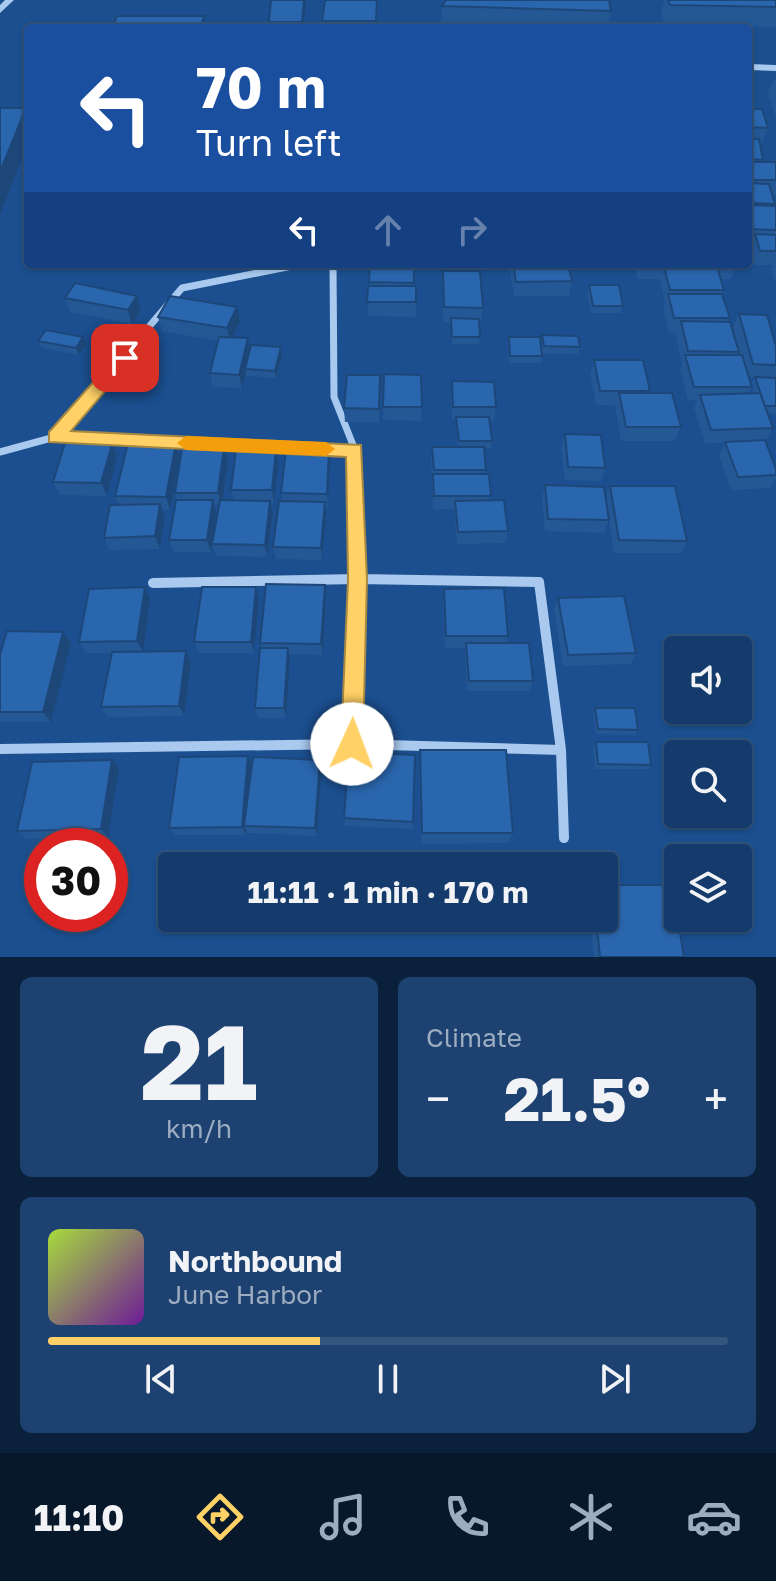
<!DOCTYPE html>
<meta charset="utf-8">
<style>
body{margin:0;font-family:"Golos Text",sans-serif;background:#1d4271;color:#f1f3f6;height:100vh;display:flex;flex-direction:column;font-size:30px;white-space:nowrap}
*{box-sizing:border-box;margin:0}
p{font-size:26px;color:#9dadc1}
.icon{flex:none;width:44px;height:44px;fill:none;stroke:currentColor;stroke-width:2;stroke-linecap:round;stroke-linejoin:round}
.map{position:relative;height:957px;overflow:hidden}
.side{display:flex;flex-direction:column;gap:20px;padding:20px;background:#0b203b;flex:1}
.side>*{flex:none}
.banner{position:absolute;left:24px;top:24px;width:728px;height:244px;border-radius:8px;box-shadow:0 2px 6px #0004,0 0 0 2px #33557e;background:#1a4fa0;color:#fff;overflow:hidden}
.fabs{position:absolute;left:664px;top:636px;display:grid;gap:16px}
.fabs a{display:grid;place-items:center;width:88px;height:88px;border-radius:8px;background:#143b6b;box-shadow:0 2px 6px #0004,0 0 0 2px #33557e;font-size:40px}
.speed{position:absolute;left:24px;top:828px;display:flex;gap:16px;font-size:40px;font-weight:700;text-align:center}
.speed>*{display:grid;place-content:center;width:104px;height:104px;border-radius:50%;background:#143b6b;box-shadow:0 2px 6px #0004,0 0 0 2px #33557e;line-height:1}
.speed .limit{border:12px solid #d22;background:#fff;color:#111}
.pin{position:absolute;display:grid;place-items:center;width:68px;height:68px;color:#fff;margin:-34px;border-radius:16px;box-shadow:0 4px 12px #0006}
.me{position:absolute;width:88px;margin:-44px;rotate:2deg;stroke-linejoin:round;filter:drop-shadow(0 0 6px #0008)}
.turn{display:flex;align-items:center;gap:28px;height:168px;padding:0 40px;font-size:36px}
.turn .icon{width:104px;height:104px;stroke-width:2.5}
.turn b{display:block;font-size:56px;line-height:68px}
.lanes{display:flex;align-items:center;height:76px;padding:0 40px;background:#0003;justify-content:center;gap:40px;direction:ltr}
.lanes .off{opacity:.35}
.big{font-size:60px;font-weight:700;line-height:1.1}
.side .card{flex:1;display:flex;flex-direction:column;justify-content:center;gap:12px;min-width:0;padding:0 28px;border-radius:12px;background:#1d4271}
.side .dial{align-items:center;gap:0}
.dial b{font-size:104px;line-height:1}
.song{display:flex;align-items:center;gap:24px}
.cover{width:96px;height:96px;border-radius:12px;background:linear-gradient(135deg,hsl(80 70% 55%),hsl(280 70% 35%))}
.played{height:8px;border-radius:4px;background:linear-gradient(90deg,#ffd166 40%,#33557e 40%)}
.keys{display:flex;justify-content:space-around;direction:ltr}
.heat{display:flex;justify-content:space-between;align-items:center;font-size:44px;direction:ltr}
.side .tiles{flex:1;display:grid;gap:20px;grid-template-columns:1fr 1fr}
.card:last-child{grid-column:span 2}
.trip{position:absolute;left:158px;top:852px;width:460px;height:80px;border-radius:8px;background:#143b6b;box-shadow:0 2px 6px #0004,0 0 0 2px #33557e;font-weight:700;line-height:80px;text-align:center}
.tab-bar{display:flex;height:128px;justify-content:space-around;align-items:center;background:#08182b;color:#9dadc1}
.tab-bar .icon{width:56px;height:56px}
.tab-bar .active{color:#ffd166}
.tab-bar b{font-size:36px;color:#f1f3f6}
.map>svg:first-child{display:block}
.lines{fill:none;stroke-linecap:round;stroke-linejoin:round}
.minor-far2{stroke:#a9c9ee;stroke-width:6}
.minor-far1{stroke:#a9c9ee;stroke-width:7}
.minor{stroke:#a9c9ee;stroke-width:10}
.tertiary{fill:#a9c9ee;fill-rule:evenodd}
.wall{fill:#245895;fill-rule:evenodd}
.shaded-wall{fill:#1d4779}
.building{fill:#2a66ad;stroke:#1d4779;stroke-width:2}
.route{fill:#ffd166;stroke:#a68842;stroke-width:2}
.slow{fill:#f59e0b}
</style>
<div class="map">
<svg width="776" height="957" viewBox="0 0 776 957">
<rect width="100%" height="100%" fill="#1b4f8f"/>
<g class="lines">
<path class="minor-far2" d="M748,67L776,68"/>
<path class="minor-far1" d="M333,264L334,397L355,450L357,548
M55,437L182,288L302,264
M0,452L55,437L355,450"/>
<path class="minor" d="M356,546L357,579L539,582L561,750L564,838
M153,583L357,579L352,744
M0,749L352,744L561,750"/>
<path class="tertiary" d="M5,0H14L0,13V5Z"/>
</g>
<path class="wall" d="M271,0H306L304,28H270Z
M325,0H378L377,28H323L322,21Z
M664,0H776V27L665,25L661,13Z
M442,6L611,11L608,28H441Z
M774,79H776V118L768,93Z
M748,109L768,128L762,142H760L762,162H776V195H772L775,204L774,206H776V284L771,270L773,265H754L749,249L751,244L748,243Z
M370,264H389V266L387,267H414V286H416V317L368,316Z
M511,264H568L572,281L569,296H514L510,271Z
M634,264H736L731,279H720L724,290L722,294L730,318L728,322L739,352L737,355H740L733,328L739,314L776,346V375L775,378H776V414L767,413L773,428L765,441L776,469V479L770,488L731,490L719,455L725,443H705L694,409L697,400H688L680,369L682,364L676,335L677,333H669L663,309L665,302L660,279H638ZM749,378H755L751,384L754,394H748L752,387Z
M443,271L483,308L481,322H479L480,337L479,344H452L451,322H443Z
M589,285L623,306L621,313H591L587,292Z
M65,298L141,310L132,324L70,312Z
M158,317L240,321L233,337L248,338L250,351L282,355L276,378L246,376V372L242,388L213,387L210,373L218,341L162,331Z
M542,335L580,347L578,354H542L541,342Z
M83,337L86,344L79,355L42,348L38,341Z
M509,337L542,356L541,363H509L508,344Z
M594,360L650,391L649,393L681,427L675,441H621L615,405H596L590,374Z
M384,374L422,407L421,421L383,420Z
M380,375L379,422H345L344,408Z
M452,381L496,407L493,421H489L492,441L491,448H484L485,474L491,496L490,500L508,531L505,543L457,544L454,509H433L431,460L432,447H458L456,420H452L451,395Z
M565,434L605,468L601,481L565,480L561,448Z
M176,443L180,457L170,510H162L165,516L160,549L110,550L104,538L119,505L115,496Z
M112,444L117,457L107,496L60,495L53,482Z
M228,462L223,500H234L231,490L278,463L274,503H271L273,513L267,557L216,556L212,544L219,505H214L216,513L211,552H174L169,540L177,500L175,493Z
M330,464L328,507H325L326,515L322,560L276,559L273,547L283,501L281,493Z
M545,485L605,497L610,486L687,541L681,553H614L609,520L604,533L545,531L542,498Z
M145,587L150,599L143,652L191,662L184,716L108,717L101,707L111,653H86L79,642Z
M256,587L259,599L254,653H199L194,642Z
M444,589L508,636L507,643L533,681L530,691H467L465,654L466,648H445L443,600Z
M326,597L323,655L289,654L290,659L286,718H258L255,708L262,648L260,643Z
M558,598L636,653L631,664L563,666L554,610Z
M71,643L51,722H0V654Z
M595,708L638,730L635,735L596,734L593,713Z
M596,742L651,765L648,769H595L593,747Z
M420,750L513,833L508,843L421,844L419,763Z
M415,755L413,829L345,826L344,818Z
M248,756L252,765L320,760L322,769L317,836L248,833L246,830V835H175L169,828Z
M119,769L108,837L26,839L17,831Z
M590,918H604L684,957H594Z"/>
<path class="shaded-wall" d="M304,0H306L304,28H303Z
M204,16L206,28H201Z
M26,108L28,114V142L0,215V172Z
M137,296L141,310L132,324L128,310Z
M237,307L240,321L230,343L227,328Z
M83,337L86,344L79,355L76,348Z
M248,338L250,352L245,369L246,372L242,388L239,375Z
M281,347L282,355L276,378L275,371Z
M176,443L180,457L170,510L166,497Z
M112,444L117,457L107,496L101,483Z
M224,448L228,462L222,505L218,493Z
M276,450L278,463L274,503L272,490Z
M329,450L330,464L328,507L327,494Z
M213,500L216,513L211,552L207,540Z
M270,501L273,513L267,557L265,545Z
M325,502L326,515L322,560L321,548Z
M160,504L165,516L160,549L155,536Z
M325,585L326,597L323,655L321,644Z
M145,587L150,599L143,652L137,641Z
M256,587L259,599L254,653L251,642Z
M63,632L71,643L51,722L43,712Z
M288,648L290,659L286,718L284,708Z
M186,651L191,662L184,716L179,706Z
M248,756L252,765L244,826L246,830V835L242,827Z
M112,760L119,769L108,837L101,829Z
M320,760L322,769L317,836L315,828Z"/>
<path class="building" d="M271,0H304L302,22H269Z
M325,0H377L376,21H322Z
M446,0H609L611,11L442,6Z
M668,0H776V7L670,5Z
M117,16H204L201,28H112Z
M0,108H26L0,172Z
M748,109H762L768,128L748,127Z
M748,138L759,139L763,160L748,159Z
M748,162H776V180H748Z
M748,183L769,184L775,204L748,203Z
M748,205L776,206V230L748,229Z
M755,234L776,235V251H760Z
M370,264H387V267H414V283L369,282Z
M513,264H568L572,281L516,282Z
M642,264H694V265H642Z
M664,267H717L724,290H670Z
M443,271H480L483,308L444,307Z
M75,283L137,296L128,310L65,298Z
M589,285H619L623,306H593Z
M368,286H416V302H367Z
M668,294H722L730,318H674Z
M170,296L237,307L227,328L158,317Z
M739,314L767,315L776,346V365L753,364Z
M451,318L479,319L480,337H452Z
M681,321L730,322L739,352L688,351Z
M46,330L83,337L76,348L38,341Z
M542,335L578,336L580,347L544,346Z
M219,337L248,338L239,375L210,373Z
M509,337H540L542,356H510Z
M251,345L281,347L275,371L245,369Z
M685,355H742L752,387H694Z
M594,360H643L650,391H600Z
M384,374L421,375L422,407H383Z
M347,375H380L379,409L344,408Z
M755,377L776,378V406H765Z
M452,381L494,382L496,407H453Z
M619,393H672L681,427H626Z
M760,393L773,428L711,430L700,395Z
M456,417H489L492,441H459Z
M565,434L601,435L605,468L568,467Z
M765,440L776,469V475L738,477L725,442Z
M65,443L112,444L101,483L53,482Z
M128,443H176L166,497L115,496Z
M432,447H484L486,470H434Z
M182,448H224L218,493H175Z
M236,450H276L272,490H231Z
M286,450H329L327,494L281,493Z
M433,474H489L491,496H434Z
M545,485L604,487L609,520L548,519Z
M610,486H675L687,541L619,540Z
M176,500H213L207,540H169Z
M220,500L270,501L265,545L212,544Z
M504,500L508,531L458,532L455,501Z
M279,501L325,502L321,548L273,547Z
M160,504L155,536L104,538L110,505Z
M266,584L325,585L321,644L260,643Z
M145,587L137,641L79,642L89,589Z
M202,587H256L251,642H194Z
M504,588L508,636H446L444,589Z
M624,596L636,653L568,655L558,598Z
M7,631L63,632L43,712H0V654Z
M466,643H529L533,681H469Z
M260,648H288L284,708H255Z
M186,651L179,706L101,707L112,652Z
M595,708H635L638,730L598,729Z
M596,742H648L651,765L598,764Z
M420,750H506L513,833H422Z
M349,752L415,755L413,822L344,818Z
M248,756L242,827L169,828L179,757Z
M253,757L320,760L315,828L244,826Z
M112,760L101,829L17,831L32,762Z
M604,885H672L684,957H600L596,918H604Z"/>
<path class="route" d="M125,352L130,353V362L71,431L361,445L367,579L363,744L360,751L352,755L345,751L341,744L348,579L346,457L49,442V432L119,353Z"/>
<path class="slow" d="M186,436L326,442L335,449L326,456L186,450L177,443Z"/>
</svg>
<div class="fabs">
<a><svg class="icon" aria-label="sound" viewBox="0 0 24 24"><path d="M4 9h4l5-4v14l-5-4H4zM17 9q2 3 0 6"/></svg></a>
<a><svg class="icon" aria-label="search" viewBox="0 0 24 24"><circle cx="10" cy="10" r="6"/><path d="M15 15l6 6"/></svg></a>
<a><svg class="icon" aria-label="layers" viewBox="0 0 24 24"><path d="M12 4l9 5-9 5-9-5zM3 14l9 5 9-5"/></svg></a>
</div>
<div class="speed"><div class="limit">30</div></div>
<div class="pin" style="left:125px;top:358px;background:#d93025"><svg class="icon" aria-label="arrive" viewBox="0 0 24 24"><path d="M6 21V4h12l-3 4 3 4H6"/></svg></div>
<svg class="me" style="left:352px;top:744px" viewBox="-20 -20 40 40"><circle r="19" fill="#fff"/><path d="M0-13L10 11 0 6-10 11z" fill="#ffd166"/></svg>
<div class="trip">11:11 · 1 min · 170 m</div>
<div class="banner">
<div class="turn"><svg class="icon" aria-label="left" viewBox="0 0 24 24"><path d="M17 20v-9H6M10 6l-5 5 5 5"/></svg><div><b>70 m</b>Turn left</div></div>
<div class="lanes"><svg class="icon" aria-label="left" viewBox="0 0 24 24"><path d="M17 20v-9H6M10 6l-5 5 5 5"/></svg><svg class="icon off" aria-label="ahead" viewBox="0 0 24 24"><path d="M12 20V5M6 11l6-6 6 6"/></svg><svg class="icon off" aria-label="right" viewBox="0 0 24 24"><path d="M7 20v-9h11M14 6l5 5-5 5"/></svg></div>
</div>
</div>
<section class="side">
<div class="tiles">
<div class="card dial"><b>21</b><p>km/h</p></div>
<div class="card"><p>Climate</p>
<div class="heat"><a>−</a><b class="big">21.5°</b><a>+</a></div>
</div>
<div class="card">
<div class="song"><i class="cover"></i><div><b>Northbound</b><p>June Harbor</p></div></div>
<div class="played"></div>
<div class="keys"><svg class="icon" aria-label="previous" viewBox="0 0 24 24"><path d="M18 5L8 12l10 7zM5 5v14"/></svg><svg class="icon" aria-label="pause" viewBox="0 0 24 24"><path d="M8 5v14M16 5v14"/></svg><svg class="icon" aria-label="next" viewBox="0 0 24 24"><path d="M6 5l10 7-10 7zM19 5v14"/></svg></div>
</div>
</div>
</section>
<nav class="tab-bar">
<b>11:10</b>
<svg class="icon active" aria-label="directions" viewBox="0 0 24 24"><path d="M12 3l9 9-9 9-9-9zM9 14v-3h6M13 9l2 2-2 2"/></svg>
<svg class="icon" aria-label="music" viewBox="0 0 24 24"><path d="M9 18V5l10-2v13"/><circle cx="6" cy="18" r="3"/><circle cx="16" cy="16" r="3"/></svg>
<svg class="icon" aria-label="phone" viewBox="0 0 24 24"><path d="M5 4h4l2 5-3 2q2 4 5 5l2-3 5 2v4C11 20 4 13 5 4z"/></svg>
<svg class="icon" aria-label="climate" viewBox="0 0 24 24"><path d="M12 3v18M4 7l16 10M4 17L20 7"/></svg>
<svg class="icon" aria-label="car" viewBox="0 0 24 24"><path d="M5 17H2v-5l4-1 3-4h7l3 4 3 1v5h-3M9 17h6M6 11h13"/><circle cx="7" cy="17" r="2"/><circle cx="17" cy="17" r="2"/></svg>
</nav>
